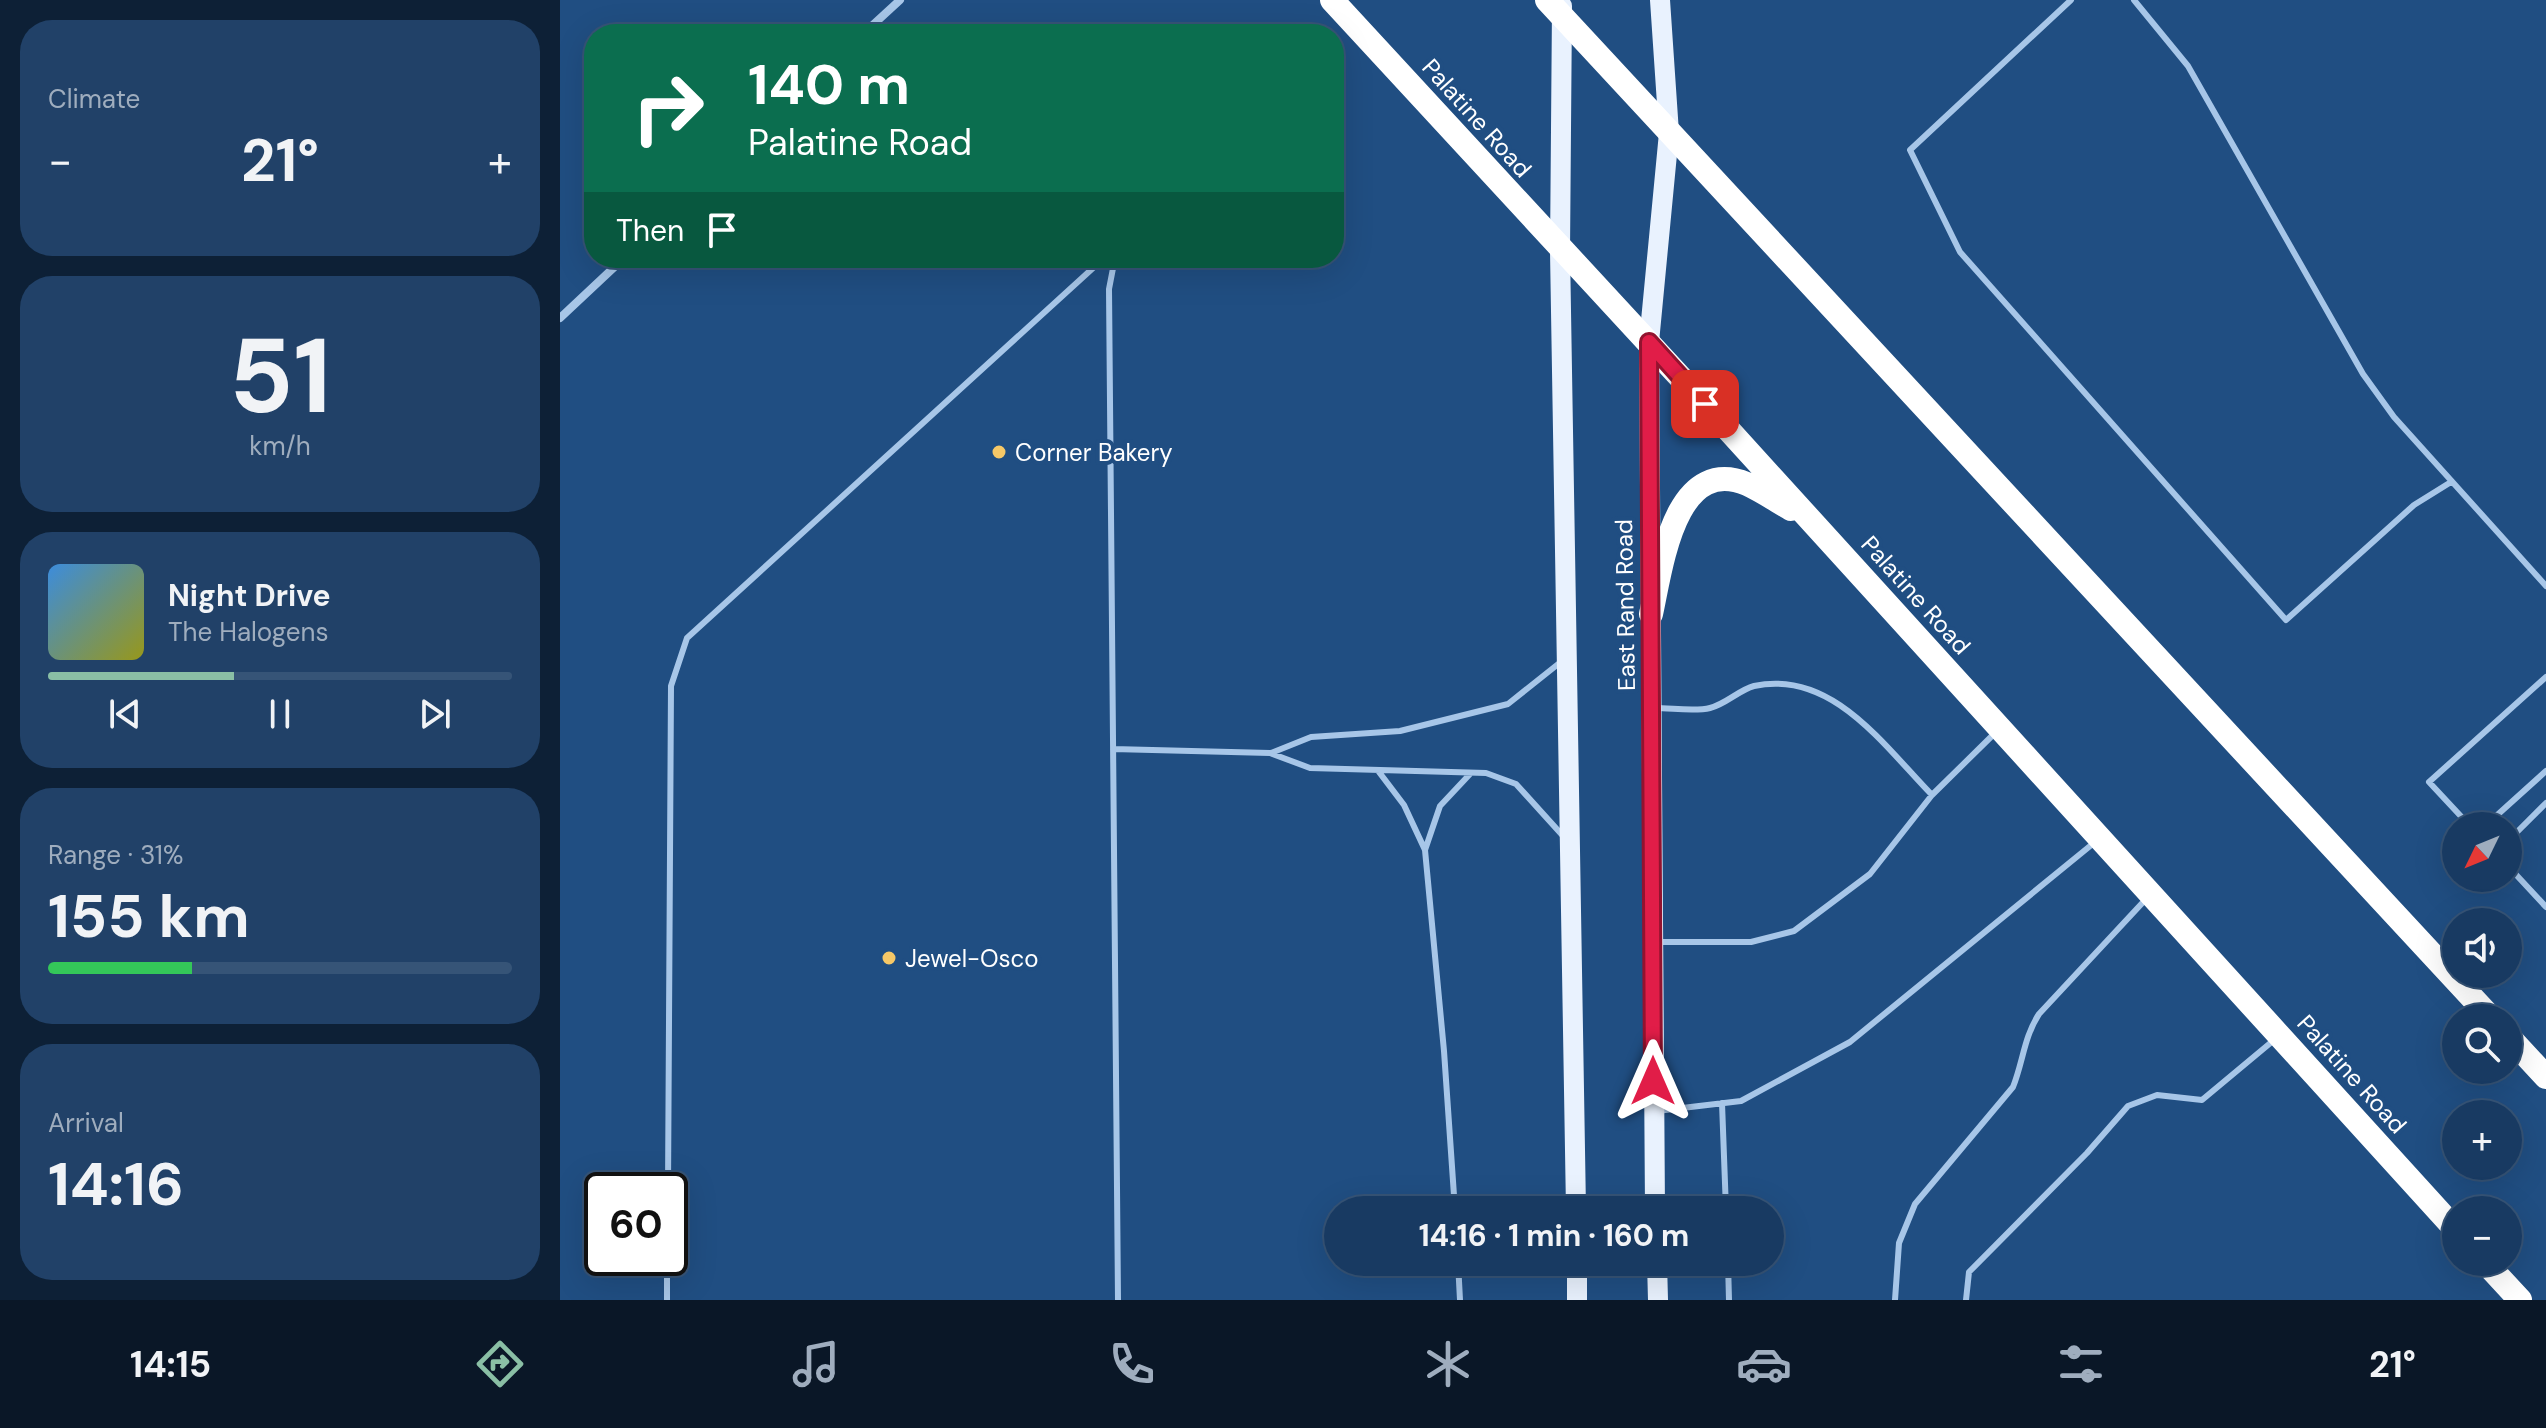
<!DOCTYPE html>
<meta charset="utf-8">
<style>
body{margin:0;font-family:"DM Sans",sans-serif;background:#214168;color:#f1f3f6;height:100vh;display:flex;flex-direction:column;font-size:30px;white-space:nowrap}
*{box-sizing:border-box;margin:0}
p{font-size:26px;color:#9fadbe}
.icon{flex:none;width:44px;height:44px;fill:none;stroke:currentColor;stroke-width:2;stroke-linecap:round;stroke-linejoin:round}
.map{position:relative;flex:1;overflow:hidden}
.drawer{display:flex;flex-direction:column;gap:20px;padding:20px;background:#0d2036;width:560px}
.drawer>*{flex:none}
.hud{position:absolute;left:24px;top:24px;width:760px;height:244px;border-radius:32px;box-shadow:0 8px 32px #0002,0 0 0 2px #365477;background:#0b6e4f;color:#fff;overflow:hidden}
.needle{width:52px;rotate:227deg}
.tools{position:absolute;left:1882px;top:812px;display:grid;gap:16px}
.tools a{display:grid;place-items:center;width:80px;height:80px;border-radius:50%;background:#183a62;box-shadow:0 8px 32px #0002,0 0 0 2px #365477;font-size:40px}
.speed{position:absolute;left:24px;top:1172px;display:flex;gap:16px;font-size:40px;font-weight:700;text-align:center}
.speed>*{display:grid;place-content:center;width:104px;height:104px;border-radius:50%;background:#183a62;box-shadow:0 8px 32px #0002,0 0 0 2px #365477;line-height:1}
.speed .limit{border:4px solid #111;border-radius:12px;background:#fff;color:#111}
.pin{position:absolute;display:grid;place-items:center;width:68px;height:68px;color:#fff;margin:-34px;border-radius:16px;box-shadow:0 4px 12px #0006}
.me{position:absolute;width:88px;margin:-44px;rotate:0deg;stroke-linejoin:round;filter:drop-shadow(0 0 6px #0008)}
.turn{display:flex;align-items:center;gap:28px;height:168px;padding:0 32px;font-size:36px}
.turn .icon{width:104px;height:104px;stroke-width:2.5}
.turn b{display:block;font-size:56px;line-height:68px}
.then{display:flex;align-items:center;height:76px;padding:0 32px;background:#0003;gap:16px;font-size:30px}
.big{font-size:60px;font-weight:700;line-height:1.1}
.drawer .tile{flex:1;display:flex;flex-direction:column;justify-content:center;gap:12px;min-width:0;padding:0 28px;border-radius:32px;background:#214168}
.drawer .dial{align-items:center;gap:0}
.dial b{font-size:104px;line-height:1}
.song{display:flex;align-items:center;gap:24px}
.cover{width:96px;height:96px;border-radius:12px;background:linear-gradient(135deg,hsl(210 70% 55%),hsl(60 70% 35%))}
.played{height:8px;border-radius:4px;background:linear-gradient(90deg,#8abfa5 40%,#365477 40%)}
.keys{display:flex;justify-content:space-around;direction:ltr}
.heat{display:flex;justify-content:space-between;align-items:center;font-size:44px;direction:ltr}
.charge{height:12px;border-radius:6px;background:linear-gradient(90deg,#34c759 31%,#365477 0)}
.trip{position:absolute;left:764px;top:1196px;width:460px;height:80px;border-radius:40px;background:#183a62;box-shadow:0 8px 32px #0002,0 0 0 2px #365477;font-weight:700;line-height:80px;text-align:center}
.dock{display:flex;height:128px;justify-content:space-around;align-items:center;background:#0a1727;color:#9fadbe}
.dock .icon{width:56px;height:56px}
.dock .selected{color:#8abfa5}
.dock b{font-size:36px;color:#f1f3f6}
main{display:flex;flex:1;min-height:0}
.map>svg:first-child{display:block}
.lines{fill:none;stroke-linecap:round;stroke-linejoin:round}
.lane{stroke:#a7c6e8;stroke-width:6}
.street{stroke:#a7c6e8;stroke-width:8}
.primary{stroke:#e9f2fe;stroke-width:20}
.highway{stroke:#fff;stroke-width:24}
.route-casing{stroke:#92132f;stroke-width:20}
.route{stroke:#e11d48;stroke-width:14}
.poi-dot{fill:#f6c867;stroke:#204e82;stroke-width:3}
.labels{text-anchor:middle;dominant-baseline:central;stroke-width:8;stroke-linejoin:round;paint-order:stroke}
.street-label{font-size:24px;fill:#fff;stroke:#204e82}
.poi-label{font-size:24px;fill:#fff;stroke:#204e82;text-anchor:start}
</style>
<main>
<section class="drawer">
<div class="tile"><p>Climate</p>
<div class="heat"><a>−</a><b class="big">21°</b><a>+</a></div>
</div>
<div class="tile dial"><b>51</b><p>km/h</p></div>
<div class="tile">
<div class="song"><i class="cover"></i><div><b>Night Drive</b><p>The Halogens</p></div></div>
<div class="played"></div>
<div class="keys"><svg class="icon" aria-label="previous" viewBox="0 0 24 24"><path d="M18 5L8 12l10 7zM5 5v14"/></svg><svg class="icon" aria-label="pause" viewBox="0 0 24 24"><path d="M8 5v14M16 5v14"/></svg><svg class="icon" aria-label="next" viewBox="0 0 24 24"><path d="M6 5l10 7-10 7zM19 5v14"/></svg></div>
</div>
<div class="tile"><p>Range · 31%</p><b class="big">155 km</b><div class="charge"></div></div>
<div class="tile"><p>Arrival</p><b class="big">14:16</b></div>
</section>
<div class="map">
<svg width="1986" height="1300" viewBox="0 0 1986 1300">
<rect width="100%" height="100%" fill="#204e82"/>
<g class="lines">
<path class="lane" d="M1511,0L1350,150L1400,252L1726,620L1854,505L1891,482
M1574,0L1628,66L1803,374L1834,417L1986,586
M555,258L549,289L558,1300
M1095,708C1112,708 1135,712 1150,708C1166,704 1179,690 1194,686C1272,669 1324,746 1372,795
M553,749L710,753L750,768L926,773L956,784L1004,837
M711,753L751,737L840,731L948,704L1002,661
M819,772L844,805L865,850L884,1051L895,1210
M1906,821L1935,817L1986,771
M1910,826L1869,782L1986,677
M865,850L880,806L910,774
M1948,866L1986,907
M1949,868L1954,835L1986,803
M1097,942H1191L1234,931L1310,874L1372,795L1437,731
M1162,1103L1166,1210
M1097,1111L1181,1101L1290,1042L1535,842
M108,1190L111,686L127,638L544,258
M898,1262L900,1300
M1168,1262L1169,1300
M107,1300V1258
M1335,1300L1339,1243L1355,1204L1453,1087C1463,1062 1464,1037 1479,1014L1586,899
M1406,1300L1409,1272L1527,1153L1568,1106L1597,1095L1642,1100L1714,1040"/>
<path class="street" d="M303,34L340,0
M0,318L64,258"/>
<path class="primary" d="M1002,6L1000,251L1016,1210
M1095,1210L1089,342L1109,133L1100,0
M1017,1262V1300
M1097,1262L1098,1300"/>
<path class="highway" d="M772,0L1145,404L1896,1230
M987,0L1931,1018
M1091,614C1101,569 1114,454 1187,484C1202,491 1217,501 1231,509
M1948,1036L1986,1077
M1925,1262L1960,1300"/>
</g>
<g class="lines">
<g class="route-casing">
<path id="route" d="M1093,1081L1089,342L1145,404"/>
</g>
<use href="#route" class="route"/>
</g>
<g class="poi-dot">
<circle cx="439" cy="452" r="8"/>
<circle cx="329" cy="958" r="8"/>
</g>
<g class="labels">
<g class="street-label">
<text transform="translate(917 118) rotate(48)">Palatine Road</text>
<text transform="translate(1356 595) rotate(48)">Palatine Road</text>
<text transform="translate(1065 605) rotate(-91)">East Rand Road</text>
<text transform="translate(1792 1074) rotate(48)">Palatine Road</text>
</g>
<g class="poi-label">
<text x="455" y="452">Corner Bakery</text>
<text x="345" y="958">Jewel-Osco</text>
</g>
</g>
</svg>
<div class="tools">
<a><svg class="needle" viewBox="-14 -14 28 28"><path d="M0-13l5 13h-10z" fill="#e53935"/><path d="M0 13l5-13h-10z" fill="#9fadbe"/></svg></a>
<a><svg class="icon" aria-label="sound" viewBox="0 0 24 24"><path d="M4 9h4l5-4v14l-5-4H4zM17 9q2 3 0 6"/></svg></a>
<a><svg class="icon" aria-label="search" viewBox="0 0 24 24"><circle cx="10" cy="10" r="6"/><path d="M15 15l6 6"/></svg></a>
<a>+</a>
<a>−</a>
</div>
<div class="speed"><div class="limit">60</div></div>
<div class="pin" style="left:1145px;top:404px;background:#d93025"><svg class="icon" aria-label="arrive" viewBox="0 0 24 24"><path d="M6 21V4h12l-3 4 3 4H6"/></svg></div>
<svg class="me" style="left:1093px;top:1081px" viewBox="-20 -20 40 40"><path d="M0-17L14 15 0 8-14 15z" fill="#e11d48" stroke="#fff" stroke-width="4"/></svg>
<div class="trip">14:16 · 1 min · 160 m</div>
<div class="hud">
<div class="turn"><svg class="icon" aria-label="right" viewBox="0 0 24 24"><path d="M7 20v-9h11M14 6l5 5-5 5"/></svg><div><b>140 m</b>Palatine Road</div></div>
<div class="then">Then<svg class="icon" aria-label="arrive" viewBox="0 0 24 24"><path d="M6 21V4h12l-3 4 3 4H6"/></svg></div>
</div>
</div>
</main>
<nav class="dock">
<b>14:15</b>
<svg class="icon selected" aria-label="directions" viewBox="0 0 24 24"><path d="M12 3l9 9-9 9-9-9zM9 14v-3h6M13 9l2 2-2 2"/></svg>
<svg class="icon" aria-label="music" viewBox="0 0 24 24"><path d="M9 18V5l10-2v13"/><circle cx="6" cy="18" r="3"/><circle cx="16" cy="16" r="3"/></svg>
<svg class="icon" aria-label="phone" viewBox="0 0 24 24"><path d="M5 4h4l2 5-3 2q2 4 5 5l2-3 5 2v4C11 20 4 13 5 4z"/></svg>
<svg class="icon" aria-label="climate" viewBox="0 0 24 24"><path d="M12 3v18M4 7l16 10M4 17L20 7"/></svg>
<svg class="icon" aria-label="car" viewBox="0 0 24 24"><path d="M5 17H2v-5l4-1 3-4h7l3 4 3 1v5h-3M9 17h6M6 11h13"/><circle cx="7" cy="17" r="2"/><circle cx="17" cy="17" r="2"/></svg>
<svg class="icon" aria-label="filters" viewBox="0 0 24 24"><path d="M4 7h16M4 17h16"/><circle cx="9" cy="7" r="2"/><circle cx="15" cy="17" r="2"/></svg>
<b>21°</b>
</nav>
